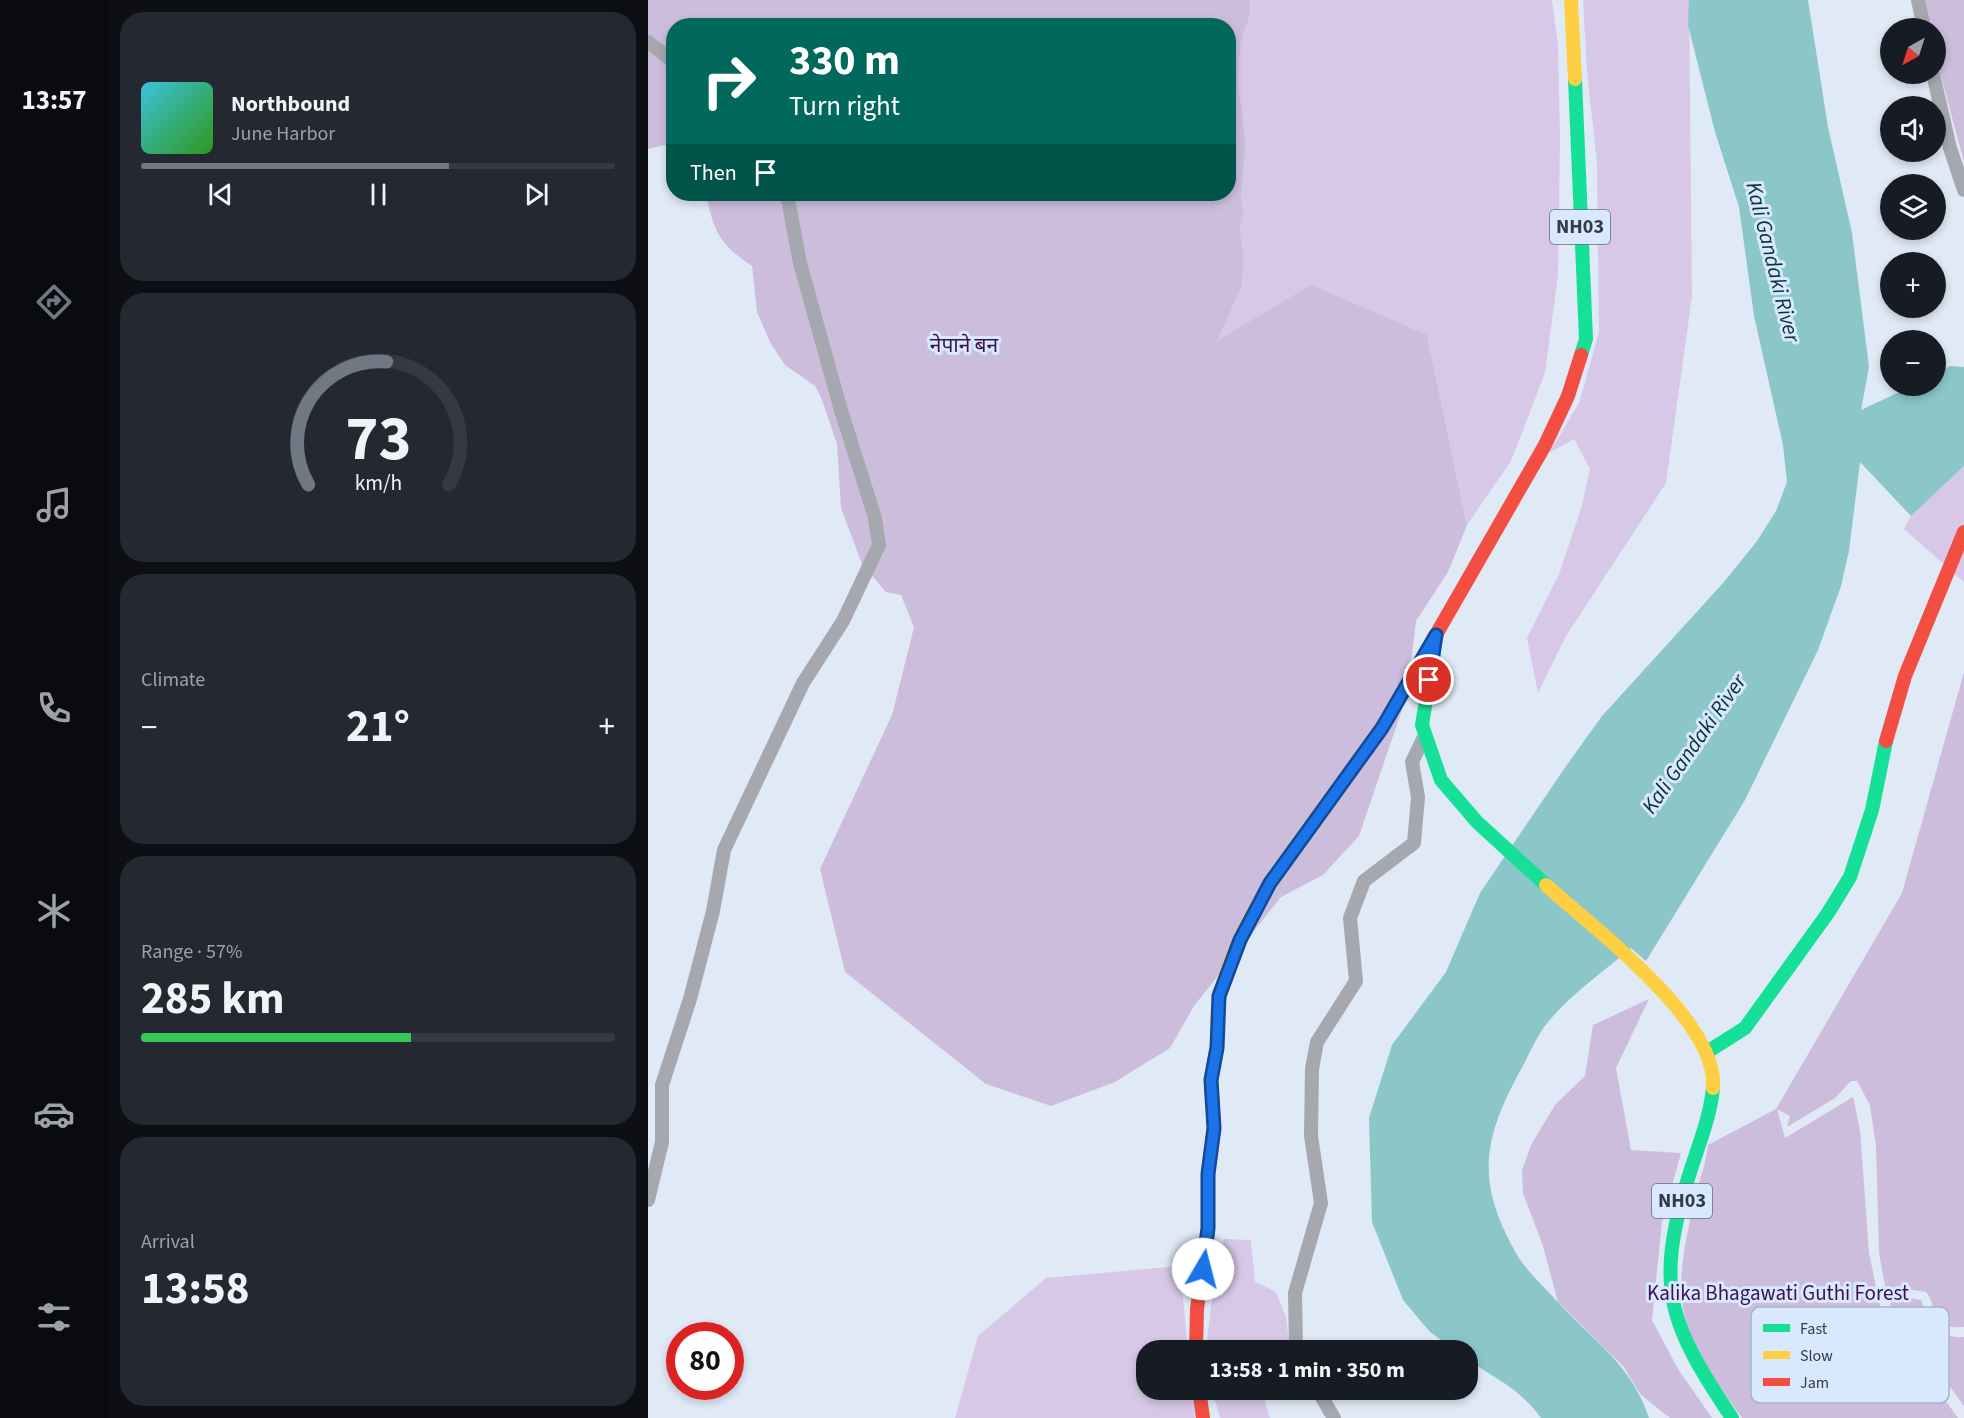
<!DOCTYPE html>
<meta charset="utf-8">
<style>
body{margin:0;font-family:"Source Sans 3","Noto Sans Devanagari",sans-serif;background:#242831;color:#f1f3f6;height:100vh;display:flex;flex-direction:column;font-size:22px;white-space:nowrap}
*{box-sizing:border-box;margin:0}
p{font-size:20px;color:#9ea1a6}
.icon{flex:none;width:33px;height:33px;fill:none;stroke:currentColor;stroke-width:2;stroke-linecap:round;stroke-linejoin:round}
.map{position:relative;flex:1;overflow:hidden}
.details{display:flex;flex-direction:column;gap:12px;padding:12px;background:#0d0f14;width:540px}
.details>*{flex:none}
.hud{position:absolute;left:18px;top:18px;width:570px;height:183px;border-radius:24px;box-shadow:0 3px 9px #0003;background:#00695c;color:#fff;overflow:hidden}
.needle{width:39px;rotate:219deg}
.fabs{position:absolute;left:1232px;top:18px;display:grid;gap:12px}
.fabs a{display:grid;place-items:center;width:66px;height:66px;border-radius:50%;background:#171b24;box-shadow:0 3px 9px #0003;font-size:30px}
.speed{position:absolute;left:18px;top:1322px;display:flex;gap:12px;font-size:30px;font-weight:700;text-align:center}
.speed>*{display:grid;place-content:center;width:78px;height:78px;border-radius:50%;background:#171b24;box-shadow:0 3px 9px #0003;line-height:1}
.speed .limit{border:9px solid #d22;background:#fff;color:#111}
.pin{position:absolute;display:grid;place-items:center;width:51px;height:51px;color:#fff;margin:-26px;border:3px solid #fff;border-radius:50%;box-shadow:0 2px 6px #0007}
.me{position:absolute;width:66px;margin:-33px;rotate:8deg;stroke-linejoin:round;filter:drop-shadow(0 0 4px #0008)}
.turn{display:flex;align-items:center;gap:21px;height:126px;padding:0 24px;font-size:27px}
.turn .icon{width:78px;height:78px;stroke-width:2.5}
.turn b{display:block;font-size:42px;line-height:51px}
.then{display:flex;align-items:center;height:57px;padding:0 24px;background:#0003;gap:12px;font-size:22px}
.big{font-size:45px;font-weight:700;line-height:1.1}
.details .card{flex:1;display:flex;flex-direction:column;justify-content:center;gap:9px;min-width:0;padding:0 21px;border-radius:24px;background:#242831}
.details .dial{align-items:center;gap:0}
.dial svg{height:156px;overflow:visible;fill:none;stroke:#363941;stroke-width:7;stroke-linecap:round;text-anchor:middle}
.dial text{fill:#f1f3f6;stroke:none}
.song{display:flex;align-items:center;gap:18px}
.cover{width:72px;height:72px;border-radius:9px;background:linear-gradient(135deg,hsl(190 70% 55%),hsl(110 70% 35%))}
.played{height:6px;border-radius:3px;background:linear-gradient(90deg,#707883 65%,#363941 65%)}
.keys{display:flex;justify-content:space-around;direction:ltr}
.heat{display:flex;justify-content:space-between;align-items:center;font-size:33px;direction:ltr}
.charge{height:9px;border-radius:4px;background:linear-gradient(90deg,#34c759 57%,#363941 0)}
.trip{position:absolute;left:488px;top:1340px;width:342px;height:60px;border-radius:24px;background:#171b24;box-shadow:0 3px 9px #0003;font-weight:700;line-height:60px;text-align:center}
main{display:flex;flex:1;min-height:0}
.tab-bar{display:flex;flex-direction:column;width:108px;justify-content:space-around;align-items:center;background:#090b0e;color:#9ea1a6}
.tab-bar .icon{width:42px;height:42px}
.tab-bar .selected{color:#707883}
.tab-bar b{font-size:27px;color:#f1f3f6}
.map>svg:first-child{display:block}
.green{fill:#d7c8e7}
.forest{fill:#cdbddd}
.water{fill:#8bc6c9}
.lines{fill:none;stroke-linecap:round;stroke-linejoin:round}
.street{stroke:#a6a8b0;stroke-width:14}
.fast{stroke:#16e098;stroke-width:14}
.slow{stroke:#ffcf43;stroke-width:14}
.jam{stroke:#f24e42;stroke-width:14}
.route-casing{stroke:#114b97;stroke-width:15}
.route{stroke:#1a73e8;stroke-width:10}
.labels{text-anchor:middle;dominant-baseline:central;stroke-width:6;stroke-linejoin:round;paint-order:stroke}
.shield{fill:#d8e8fe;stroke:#646f7c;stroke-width:1.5}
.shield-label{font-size:20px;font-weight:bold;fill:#333b45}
.park-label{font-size:21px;fill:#3f114c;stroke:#d8e8fe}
.water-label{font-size:22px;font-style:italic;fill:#093232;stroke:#d8e8fe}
.key{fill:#d8e8fe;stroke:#a6b4c6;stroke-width:1.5}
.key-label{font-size:16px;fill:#333b45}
</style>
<main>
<nav class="tab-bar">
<b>13:57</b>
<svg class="icon selected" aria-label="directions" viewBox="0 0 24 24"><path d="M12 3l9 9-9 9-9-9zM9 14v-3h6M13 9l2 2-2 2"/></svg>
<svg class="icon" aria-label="music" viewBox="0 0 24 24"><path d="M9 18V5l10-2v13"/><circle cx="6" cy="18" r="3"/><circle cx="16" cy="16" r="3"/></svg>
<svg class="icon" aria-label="phone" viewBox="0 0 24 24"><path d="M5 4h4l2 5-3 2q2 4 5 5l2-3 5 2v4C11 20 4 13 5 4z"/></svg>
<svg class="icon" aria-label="climate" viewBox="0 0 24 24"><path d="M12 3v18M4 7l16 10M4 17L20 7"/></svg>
<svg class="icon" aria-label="car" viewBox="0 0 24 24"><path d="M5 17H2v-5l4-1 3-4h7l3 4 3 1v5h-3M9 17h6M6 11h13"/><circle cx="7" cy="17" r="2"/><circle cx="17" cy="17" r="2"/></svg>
<svg class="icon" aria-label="filters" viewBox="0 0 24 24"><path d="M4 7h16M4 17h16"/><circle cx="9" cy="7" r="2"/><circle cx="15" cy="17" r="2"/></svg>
</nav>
<section class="details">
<div class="card">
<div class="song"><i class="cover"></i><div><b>Northbound</b><p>June Harbor</p></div></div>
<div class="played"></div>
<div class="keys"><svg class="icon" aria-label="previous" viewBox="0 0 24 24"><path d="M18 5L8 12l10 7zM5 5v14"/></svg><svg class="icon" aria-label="pause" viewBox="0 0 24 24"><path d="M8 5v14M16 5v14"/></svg><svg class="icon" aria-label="next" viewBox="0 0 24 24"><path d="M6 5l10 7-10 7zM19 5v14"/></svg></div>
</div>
<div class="card dial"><svg viewBox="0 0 100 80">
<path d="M14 69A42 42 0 1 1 86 69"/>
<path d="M14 69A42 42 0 0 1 54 6" stroke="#707883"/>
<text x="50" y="56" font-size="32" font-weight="700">73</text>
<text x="50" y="72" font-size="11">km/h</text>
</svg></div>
<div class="card"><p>Climate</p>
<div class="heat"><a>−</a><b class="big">21°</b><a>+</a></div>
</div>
<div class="card"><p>Range · 57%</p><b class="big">285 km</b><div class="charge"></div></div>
<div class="card"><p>Arrival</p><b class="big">13:58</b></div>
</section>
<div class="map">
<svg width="1316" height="1418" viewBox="0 0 1316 1418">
<rect width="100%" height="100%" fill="#e0e9f6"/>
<path class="green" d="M602,0H904L910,46L912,140L910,275L897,373L863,461L819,525L779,335L568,342L594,286L596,258L592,230L596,213L593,198L598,143L590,80L593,41L601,14Z
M935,0H1041L1044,296L1018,483L918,636L890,693L879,638L911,574L933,509L942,469L926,439L901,453L931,403L951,332L949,163L939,72Z
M1316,466V582L1256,529L1263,516Z
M576,1239L603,1240L607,1282L628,1292L638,1317L641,1343L635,1350H558L567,1273Z
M532,1266L540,1350H498V1389H545L547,1418H307L330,1336L398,1278Z
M564,1389H613L622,1418H572Z"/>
<path class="forest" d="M0,0H602V14L593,41L590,80L598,143L593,198L596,213L592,230L596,258L594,286L569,341L663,285L779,335L819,525L800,572L768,621L759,695L711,836L675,875L633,897L546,1006L522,1048L467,1082L403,1106L338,1084L197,972L172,869L244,715L266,627L253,595L238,592L214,564L193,508L189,444L173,397L167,386L137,365L123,344L109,312L104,266C71,244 66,232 58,194H580V26H26L25,143L0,149Z
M1274,0H1316V162L1287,54V28H1281Z
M1316,672V1327C1276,1329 1293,1311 1278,1292L1253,1288L1238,1291L1231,1253L1228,1147L1222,1105L1209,1081H1203L1187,1098L1139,1127L1142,1116L1129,1109L1137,1138L1205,1097L1212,1130L1221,1253L1236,1325L1251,1338L1263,1362L1279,1375L1310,1418H1094C1073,1388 1044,1350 1036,1313C1028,1277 1039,1234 1047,1199C1051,1180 1058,1164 1060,1145L1128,1109L1254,893Z
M1001,999L968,1068L983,1150L1033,1153L1014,1222L1004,1320L1030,1369L1064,1418H1022L993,1395L975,1366L910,1302L895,1246L875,1193L874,1171L883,1145L907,1105L937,1076L945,1025Z
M1252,1296L1273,1300C1277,1307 1275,1318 1279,1324C1286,1334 1306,1338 1316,1337V1406L1286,1365L1272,1354L1261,1333L1244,1316L1241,1297Z"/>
<path class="water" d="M1041,0H1160L1180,127L1204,233L1221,367L1213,410L1264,386H1287V374L1302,366L1316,367V466L1263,516L1212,462L1201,551L1193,586L1170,650L1097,800L998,961L983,948C954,973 920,996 896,1027C887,1040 880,1057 872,1071C833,1143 828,1185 871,1258C880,1272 895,1286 907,1299C944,1340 983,1363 1001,1418H893C871,1388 848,1379 819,1359V1350H807L782,1332L755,1300L724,1222L721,1118L744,1045L798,972L832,893L916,769L954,716L1076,582L1109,541L1128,511L1139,482L1135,445L1106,316L1091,207L1067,132L1040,25Z"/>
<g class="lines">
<path class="street" d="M1270,0L1276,28
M0,42L26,62
M1285,74L1302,148L1316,190
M0,1200L14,1142V1085L42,999L65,911L76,850L155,683L195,621L231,545L227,518L192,407L152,263L139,194
M648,1350L647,1293L673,1203L663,1136L664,1069L669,1042L708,981L702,918L716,881L766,843L770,797L764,762L777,735
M669,1389L686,1418"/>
<path class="fast" d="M927,79L938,339L933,355
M787,644L774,725L793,780L829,822L898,885
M1059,1052L1097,1028L1180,913L1202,877L1224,810L1238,741
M1065,1088C1062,1120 1048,1151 1039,1182C1006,1291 1023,1326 1084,1418"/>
<path class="slow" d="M923,0L927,79
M898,885C945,928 1071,1021 1065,1088
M569,1045C570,1029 568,1010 572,994C601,883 690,802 747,706"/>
<path class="jam" d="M747,706L897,445L920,396L933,355
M1238,741L1257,676L1316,532
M548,1350L549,1309L560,1228V1174L566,1128L563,1080L569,1045
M551,1389L555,1418"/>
</g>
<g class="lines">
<g class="route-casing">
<path id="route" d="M555,1269L560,1228V1174L566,1128L563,1080L569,1048L571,996L592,940L622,883L734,728L788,635L781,680"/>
</g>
<use href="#route" class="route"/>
</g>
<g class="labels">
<g class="shield">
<rect x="902" y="210" width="60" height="34" rx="4.5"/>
<rect x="1004" y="1184" width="60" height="34" rx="4.5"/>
</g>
<g class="shield-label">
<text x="932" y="227">NH03</text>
<text x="1034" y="1201">NH03</text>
</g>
<g class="park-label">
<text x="316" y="345">नेपाने बन</text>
<text x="1130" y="1293">Kalika Bhagawati Guthi Forest</text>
</g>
<g class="water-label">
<text transform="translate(1125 262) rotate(76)">Kali Gandaki River</text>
<text transform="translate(1046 744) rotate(-55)">Kali Gandaki River</text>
</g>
</g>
<rect x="1103" y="1307" width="198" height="96" rx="9" class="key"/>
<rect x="1115" y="1324" width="27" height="8" fill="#16e098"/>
<rect x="1115" y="1351" width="27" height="8" fill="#ffcf43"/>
<rect x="1115" y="1378" width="27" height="8" fill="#f24e42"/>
<g class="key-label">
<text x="1152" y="1334">Fast</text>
<text x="1152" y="1361">Slow</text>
<text x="1152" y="1388">Jam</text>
</g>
</svg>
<div class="fabs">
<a><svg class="needle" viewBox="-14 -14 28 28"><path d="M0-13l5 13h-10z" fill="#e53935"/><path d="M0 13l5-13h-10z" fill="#9ea1a6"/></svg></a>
<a><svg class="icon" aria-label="sound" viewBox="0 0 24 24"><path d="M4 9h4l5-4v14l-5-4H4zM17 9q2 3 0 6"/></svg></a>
<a><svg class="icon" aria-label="layers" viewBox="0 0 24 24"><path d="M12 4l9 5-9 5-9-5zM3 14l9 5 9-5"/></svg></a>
<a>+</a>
<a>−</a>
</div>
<div class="speed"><div class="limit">80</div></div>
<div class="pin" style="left:781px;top:680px;background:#d93025"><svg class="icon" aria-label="arrive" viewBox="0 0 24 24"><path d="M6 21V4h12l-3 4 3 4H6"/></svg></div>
<svg class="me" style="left:555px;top:1269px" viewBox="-20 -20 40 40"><circle r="19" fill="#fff"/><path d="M0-13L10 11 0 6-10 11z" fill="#1a73e8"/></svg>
<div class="trip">13:58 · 1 min · 350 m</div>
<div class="hud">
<div class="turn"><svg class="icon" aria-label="right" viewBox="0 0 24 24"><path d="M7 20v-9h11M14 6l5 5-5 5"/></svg><div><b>330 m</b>Turn right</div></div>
<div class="then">Then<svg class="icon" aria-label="arrive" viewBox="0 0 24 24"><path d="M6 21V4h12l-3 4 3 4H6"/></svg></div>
</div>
</div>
</main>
